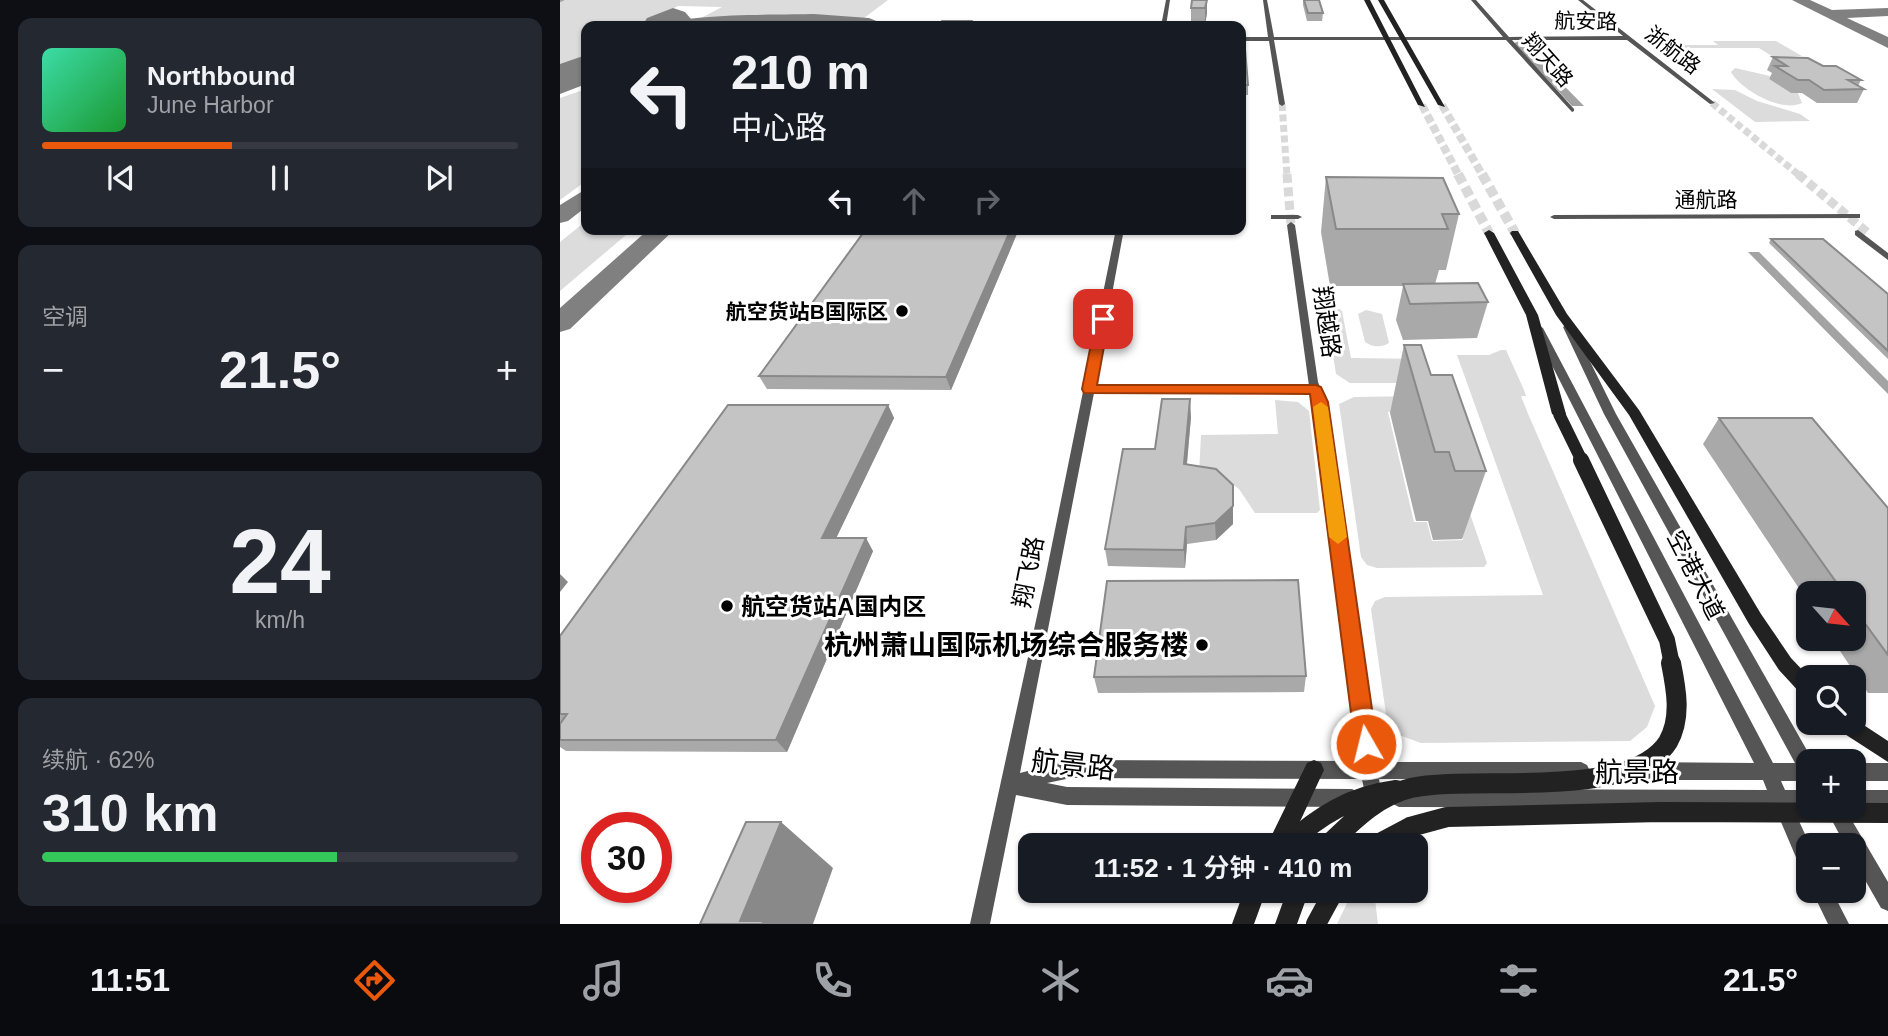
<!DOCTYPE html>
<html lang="zh">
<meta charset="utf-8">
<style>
body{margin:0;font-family:Arial,"Noto Sans SC",sans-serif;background:#242831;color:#f1f3f6;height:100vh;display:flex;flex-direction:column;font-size:26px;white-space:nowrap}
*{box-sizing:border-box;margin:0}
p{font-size:23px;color:#9ea1a6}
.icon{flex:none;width:38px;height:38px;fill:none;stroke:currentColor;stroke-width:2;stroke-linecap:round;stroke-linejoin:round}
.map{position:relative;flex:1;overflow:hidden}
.side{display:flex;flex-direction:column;gap:18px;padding:18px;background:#0d0f14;width:560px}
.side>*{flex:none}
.banner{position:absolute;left:21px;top:21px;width:665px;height:214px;border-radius:14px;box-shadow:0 2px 5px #0004;background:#171b24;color:#f1f3f6;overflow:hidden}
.needle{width:46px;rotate:117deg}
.buttons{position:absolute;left:1236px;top:581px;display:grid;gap:14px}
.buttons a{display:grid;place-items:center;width:70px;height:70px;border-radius:14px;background:#171b24;box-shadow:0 2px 5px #0004;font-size:35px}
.speed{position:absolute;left:21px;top:812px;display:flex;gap:14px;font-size:35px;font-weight:700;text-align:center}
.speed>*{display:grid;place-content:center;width:91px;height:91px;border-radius:50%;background:#171b24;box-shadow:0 2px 5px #0004;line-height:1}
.speed .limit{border:10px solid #d22;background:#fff;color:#111}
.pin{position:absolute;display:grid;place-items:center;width:60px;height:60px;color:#fff;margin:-30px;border-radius:14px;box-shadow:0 4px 10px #0006}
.me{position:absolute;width:77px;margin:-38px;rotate:352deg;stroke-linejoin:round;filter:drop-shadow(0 0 5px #0008)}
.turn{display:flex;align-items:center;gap:24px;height:147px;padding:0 35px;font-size:32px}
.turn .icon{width:91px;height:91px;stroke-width:2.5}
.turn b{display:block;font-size:49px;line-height:60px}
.lanes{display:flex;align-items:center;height:66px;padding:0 35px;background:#0003;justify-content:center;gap:35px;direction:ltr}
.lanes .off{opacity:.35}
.big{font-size:52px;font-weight:600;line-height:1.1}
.side .card{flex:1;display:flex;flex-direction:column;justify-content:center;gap:10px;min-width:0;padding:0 24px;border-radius:14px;background:#242831}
.side .dial{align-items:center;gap:0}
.dial b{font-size:91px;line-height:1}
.song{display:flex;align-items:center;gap:21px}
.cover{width:84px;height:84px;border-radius:10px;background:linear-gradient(135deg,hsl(160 70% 55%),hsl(130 70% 35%))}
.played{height:7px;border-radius:4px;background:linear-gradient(90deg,#ea580c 40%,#363941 40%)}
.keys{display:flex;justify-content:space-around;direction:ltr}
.heat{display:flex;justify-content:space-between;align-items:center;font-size:38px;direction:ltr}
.charge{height:10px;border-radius:5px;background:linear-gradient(90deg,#34c759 62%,#363941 0)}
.trip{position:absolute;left:458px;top:833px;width:410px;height:70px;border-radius:14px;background:#171b24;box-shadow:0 2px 5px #0004;font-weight:600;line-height:70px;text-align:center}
.menu{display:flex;height:112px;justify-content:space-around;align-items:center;background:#090b0e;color:#9ea1a6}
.menu .icon{width:49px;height:49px}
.menu .current{color:#ea580c}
.menu b{font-size:32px;color:#f1f3f6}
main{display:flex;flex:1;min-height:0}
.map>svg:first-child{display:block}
.green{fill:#dcdcdc}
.water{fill:#a3a3a3}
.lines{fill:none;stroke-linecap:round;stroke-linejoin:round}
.stream{stroke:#a3a3a3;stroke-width:2}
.taxiway{fill:#808080;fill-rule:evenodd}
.runway{fill:#808080;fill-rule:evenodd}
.street-tunnel-far1{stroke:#d9d9d9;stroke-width:7;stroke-dasharray:7 3.5;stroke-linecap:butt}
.street-tunnel{stroke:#d9d9d9;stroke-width:9;stroke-dasharray:9 4.5;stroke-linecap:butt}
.secondary-tunnel-far1{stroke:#d9d9d9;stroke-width:8;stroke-dasharray:8 3.5;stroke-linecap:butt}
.secondary-tunnel{stroke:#d9d9d9;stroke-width:10;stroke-dasharray:10 5;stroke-linecap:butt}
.street{fill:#555;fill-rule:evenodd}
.secondary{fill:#222;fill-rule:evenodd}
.secondary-bridge-far2{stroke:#222;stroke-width:12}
.secondary-bridge-far1{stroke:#222;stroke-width:16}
.secondary-bridge{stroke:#222;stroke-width:20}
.wall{fill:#a9a9a9}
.shaded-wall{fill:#898989}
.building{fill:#c4c4c4;stroke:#898989;stroke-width:2}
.route{fill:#ea580c;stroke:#983908;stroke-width:2}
.slow{fill:#f59e0b}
.poi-dot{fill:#000;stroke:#fff;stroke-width:2.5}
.labels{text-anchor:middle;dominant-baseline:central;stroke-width:6;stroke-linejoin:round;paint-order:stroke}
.far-street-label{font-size:21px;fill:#000;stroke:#fff}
.far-poi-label{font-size:21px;font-weight:bold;fill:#000;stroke:#fff;text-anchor:end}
.street-label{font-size:24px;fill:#000;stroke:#fff}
.poi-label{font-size:24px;font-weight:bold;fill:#000;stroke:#fff;text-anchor:start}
.near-poi-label{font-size:28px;font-weight:bold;fill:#000;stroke:#fff;text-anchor:end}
.near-street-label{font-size:28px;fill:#000;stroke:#fff}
</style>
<main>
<section class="side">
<div class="card">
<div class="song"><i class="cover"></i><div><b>Northbound</b><p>June Harbor</p></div></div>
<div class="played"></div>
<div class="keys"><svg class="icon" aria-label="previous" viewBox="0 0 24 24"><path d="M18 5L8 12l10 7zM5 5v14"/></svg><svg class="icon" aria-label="pause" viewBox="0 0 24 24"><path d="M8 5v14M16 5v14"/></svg><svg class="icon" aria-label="next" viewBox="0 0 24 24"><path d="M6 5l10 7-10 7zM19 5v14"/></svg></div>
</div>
<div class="card"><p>空调</p>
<div class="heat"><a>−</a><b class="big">21.5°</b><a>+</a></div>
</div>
<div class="card dial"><b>24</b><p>km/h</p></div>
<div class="card"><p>续航 · 62%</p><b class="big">310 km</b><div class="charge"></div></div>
</section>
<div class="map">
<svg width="1328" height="924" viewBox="0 0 1328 924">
<rect width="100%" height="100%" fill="#fff"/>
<path class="green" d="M0,0H328L304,18H141L162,7L118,6L79,26H26V54L0,68Z
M1094,39H1106L1116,45H1158L1153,41H1216L1242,56L1215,58L1199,48H1125L1137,58H1118Z
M1175,68L1210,76L1209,79L1231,93H1238L1242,103C1222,113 1181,90 1171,72Z
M26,89V181L0,200V98Z
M1152,89L1175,90L1197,101L1240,114L1250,121L1195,122Z
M26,221V229H73L0,291V242Z
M779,309L782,311L791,358L866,359L853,383H790L776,374L766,310Z
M806,310L822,314L829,343C821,348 812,347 805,342L798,314Z
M941,350H946L964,390L966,396H961L969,416L1095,706L1087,727L1070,741L861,743L839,735L826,714L811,609L815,601L825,597L983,595L897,355H929Z
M860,396L847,412H828L854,522H867L872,541L903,540L895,512L909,511L927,563L924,567L817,568L807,565L801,557L779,404L794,397Z
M715,400L738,402L749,411L760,510L757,513H695L679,489L668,481L639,474L641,435L718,434Z
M793,891H814L818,924H777Z"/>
<path class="water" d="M960,41L1024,106H1012L954,43Z
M1188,252H1199L1328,381V394Z"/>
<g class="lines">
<path class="stream" d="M0,1L3,0"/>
<path class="taxiway" d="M1232,0H1250L1272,10L1328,8V16L1287,18L1328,37V48Z
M254,14L309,18L329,26L254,23L103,26C117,13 229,15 254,14Z
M26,73V83L0,90V80Z
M26,189V207L8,221L0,223V205Z
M89,229H115L10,329L0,332V308Z"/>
<path class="runway" d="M113,8L125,12L131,19L126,26H82L87,18Z
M26,55V84L0,94V64Z"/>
<path class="street-tunnel-far1" d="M1152,103L1240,176
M722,104L727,176"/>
<path class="street-tunnel" d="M727,174L731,225
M1238,174L1308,233"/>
<path class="secondary-tunnel-far1" d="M862,105L899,176
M882,105L923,176"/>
<path class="secondary-tunnel" d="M898,174L929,233
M922,174L955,233"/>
<path class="street" d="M606,0H610L606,26H601Z
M703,0H707L714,37H943L911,0H916L949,37L1063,36L1018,0H1023L1155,103L1150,104L1067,40H952L1014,109V111L1012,112L946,40H714L725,104L722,106L719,104L709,41H681V37H708Z
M1297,214H1300V218L994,219L990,217L994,215Z
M711,215H738L742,217L738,219H711Z
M731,222L735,225L758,382L766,402L817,762H1021L1027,765L1030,771L1027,777L1021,780L819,779L822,798L819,804L813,807L807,804L802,779L511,778L487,783L507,787L792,789L798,792L801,798L798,804L792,807L507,805L456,795L430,924H410L485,579L556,229H564L535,386H749L727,225ZM534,393L751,394L754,402L800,761L511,760L460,773Z
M1298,230L1328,253V260L1295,235V231Z
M1008,324L1013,327L1056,414L1253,761H1248V781H1221L1225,790H1248V807H1251L1233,808L1250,845H1248V871L1241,869L1215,808L839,807L833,804L830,798L833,792L839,789L1207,790L1203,780H1074L1068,777L1065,771L1068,765L1074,762L1194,763L973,328L978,325L983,328L1213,763H1235L1044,414L1003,327Z
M1293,763H1328V781H1293Z
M1293,790H1328V808L1290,807H1293Z
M1269,807H1284L1328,882V911L1321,908L1293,859V845H1285L1267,811Z
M1252,891H1272L1289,924H1268Z"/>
<path class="secondary" d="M804,0H810L865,107L858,105Z
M818,0H824L885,107L878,105Z
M929,230L934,233L978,315L1006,414L1004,417L999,418L992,414L966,315L924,233Z
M952,231H958L1007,314L1079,410L1201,614L1231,658L1249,677L1248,697L1242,695L1219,670L1189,624L1069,415L996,315L950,233Z
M1293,718L1328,741V762L1277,729L1275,723H1293Z
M754,760L761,763L764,770L729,845H707L747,763Z
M684,891H706L694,924H672Z
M727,891H749L737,924H715Z"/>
<path class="secondary-bridge-far2" d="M999,414L1022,461"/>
<path class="secondary-bridge-far1" d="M1021,460L1107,640L1112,665"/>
<path class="secondary-bridge" d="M727,845C760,815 791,796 836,790
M768,845C791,823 818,795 851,788C914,774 1070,802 1108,742C1122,718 1116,688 1111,663
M816,845L850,827L887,817L1101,812L1328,813
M756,924L774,891"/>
</g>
<path class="wall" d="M632,0H647V13L645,25H631V8Z
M743,0H759L763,13L762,21H747L743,5Z
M681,37L688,85V95H681Z
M1213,57L1263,66L1301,80L1298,86L1304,89L1297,103H1257L1242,93H1231L1209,79L1212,73L1207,70Z
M766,177L899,214L886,270H879L875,284L928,302L917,338L843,340L836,320L843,286H770L761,232Z
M306,229H459L391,390L207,389L199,376Z
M1211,239L1328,294V359L1209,243Z
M844,345L871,375L926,471L902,539L873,540L868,521H856L830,413Z
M328,405L334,418L276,538L313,551L227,752L6,751L0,747V636Z
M631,417L627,465L673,524L656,540L627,544L625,568L548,566L545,549L595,449Z
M1159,418L1328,508V693H1308L1272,639H1293V593H1248V602L1143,444Z
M746,676L744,692L538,693L534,677Z"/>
<path class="shaded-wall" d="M647,0V13L645,25V8Z
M451,229H459L391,390L386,377Z
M630,399L631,417L625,482L624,464Z
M328,405L334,418L270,551L262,538Z
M673,485V524L656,540L655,523Z
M626,527L627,544L625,568L624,550Z
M306,538L313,551L227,752L216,740Z
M0,574L8,582L0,592Z
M221,822L273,868L253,924H185L180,921Z"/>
<path class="building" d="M632,0H647L645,8H631Z
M744,0H759L763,13H748Z
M382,21H411L406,26H377Z
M681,37H684L688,85H681Z
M1213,57L1248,58L1263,66H1276L1301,80H1288L1304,89L1264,90L1249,80H1238L1215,66H1227Z
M766,177L883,178L899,214H882L888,229H776Z
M306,229H451L386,377L199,376Z
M1211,239H1263L1328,294V351Z
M918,283L928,302L850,304L843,284Z
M844,345H861L871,375H892L926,471H895L889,452H875Z
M602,399H630L624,464L656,469L673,485V506L655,523L626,527L624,550L545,549L563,449H595Z
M168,405H328L262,538H306L216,740H0V724L7,714H0V636Z
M1159,418H1252L1328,508V655L1293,607V593H1284Z
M738,580L746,676L534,677L547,581Z
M186,822H221L180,921H201L206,924H140Z"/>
<path class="route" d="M543,316L549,319L537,385H756L761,387L768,402L817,744L814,751L806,754L798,751L795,744L750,394L524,393L522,389L536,319Z"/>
<path class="slow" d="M761,402L768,407L787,537L778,544L769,537L753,407Z"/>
<g class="poi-dot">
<circle cx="342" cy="311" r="7"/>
<circle cx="167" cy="606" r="7"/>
<circle cx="642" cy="645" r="7"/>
</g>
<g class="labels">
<g class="far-street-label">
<text transform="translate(1026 21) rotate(1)">航安路</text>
<text transform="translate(1113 50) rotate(38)">浙航路</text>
<text transform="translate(988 60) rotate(48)">翔天路</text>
<text x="1146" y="199">通航路</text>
</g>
<g class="far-poi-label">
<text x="328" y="311">航空货站B国际区</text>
</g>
<g class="street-label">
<text transform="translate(767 322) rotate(82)">翔越路</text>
<text transform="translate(468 572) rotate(-79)">翔飞路</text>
<text transform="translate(1136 575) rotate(63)">空港大道</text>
</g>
<g class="poi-label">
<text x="181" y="606">航空货站A国内区</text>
</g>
<g class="near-poi-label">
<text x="628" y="645">杭州萧山国际机场综合服务楼</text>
</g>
<g class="near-street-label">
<text transform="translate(513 765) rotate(6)">航景路</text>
<text x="1077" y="772">航景路</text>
</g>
</g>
</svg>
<div class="buttons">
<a><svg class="needle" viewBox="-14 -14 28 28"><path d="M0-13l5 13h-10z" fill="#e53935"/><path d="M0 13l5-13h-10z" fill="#9ea1a6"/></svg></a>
<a><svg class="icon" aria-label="search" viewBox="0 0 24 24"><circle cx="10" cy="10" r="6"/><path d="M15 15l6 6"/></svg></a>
<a>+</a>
<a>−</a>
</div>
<div class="speed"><div class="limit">30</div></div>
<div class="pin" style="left:543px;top:319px;background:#d93025"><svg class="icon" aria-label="arrive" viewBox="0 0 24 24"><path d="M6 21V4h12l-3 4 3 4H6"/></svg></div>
<svg class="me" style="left:806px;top:744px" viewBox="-20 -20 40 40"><circle r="17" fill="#ea580c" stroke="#fff" stroke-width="3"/><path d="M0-11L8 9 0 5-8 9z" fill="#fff"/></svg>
<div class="trip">11:52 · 1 分钟 · 410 m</div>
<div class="banner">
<div class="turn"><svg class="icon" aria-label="left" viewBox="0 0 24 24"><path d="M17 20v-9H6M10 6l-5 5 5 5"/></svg><div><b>210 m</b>中心路</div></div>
<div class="lanes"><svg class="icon" aria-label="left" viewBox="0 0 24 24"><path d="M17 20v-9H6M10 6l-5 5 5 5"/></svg><svg class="icon off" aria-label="ahead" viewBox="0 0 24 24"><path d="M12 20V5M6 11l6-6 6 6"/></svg><svg class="icon off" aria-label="right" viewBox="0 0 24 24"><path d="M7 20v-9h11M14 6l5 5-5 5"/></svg></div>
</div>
</div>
</main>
<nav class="menu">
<b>11:51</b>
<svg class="icon current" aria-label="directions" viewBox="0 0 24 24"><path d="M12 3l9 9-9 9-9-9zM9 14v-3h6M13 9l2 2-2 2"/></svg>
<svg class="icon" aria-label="music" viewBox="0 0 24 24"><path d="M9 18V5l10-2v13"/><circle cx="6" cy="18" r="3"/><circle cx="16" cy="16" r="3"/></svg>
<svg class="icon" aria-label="phone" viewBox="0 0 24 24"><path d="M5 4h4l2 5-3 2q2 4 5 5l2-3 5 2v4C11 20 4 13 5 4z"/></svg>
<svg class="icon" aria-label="climate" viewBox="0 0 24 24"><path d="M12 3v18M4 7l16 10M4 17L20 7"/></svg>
<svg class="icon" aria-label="car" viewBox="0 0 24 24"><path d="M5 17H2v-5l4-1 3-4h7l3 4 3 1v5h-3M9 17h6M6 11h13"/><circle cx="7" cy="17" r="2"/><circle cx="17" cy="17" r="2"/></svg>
<svg class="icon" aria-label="filters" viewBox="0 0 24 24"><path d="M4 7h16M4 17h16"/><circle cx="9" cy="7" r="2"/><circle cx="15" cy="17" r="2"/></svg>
<b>21.5°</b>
</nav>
